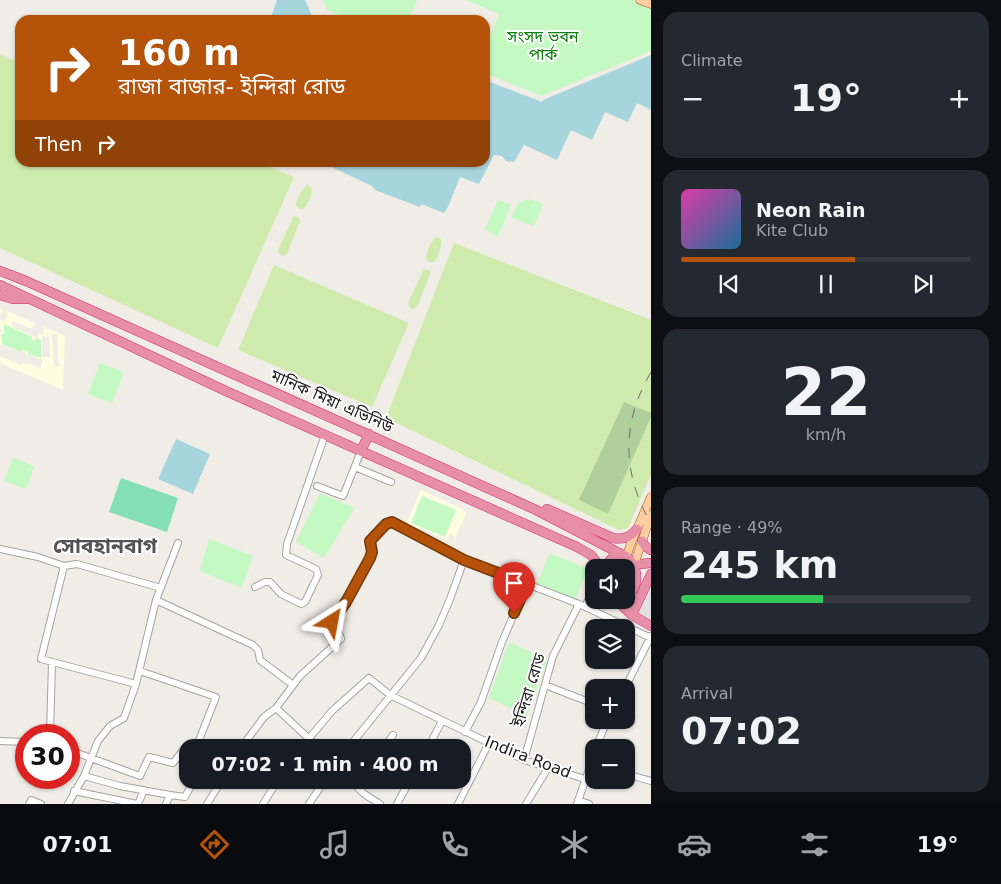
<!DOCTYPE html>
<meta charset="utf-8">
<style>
body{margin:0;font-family:"DejaVu Sans","Noto Sans Bengali",sans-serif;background:#242831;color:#f1f3f6;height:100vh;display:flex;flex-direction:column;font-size:19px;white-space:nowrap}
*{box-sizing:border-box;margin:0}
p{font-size:16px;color:#9ea1a6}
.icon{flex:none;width:28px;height:28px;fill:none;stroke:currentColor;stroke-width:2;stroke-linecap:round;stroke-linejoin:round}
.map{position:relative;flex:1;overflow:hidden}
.side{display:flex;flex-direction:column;gap:12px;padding:12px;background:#0d0f14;width:350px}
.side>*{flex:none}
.banner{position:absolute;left:15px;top:15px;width:475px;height:152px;border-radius:15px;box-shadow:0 1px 4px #0004;background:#b45309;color:#fff;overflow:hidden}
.tools{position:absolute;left:585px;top:559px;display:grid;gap:10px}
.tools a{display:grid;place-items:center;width:50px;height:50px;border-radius:10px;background:#171b24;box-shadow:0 1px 4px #0004;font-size:25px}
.speed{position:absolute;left:15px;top:724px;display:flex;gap:10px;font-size:25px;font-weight:700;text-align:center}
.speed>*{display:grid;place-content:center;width:65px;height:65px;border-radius:50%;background:#171b24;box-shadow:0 1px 4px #0004;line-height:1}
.speed .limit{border:8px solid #d22;background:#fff;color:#111}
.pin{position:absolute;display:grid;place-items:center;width:42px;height:42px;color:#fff;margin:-51px -21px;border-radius:50% 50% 50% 0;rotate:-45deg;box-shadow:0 0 5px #0007}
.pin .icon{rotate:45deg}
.me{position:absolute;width:55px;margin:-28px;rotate:34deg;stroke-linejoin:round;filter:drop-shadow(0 0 4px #0008)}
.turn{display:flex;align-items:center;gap:18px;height:105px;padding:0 20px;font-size:22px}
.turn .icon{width:65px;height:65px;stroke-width:2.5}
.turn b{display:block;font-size:35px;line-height:42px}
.then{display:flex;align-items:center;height:48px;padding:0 20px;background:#0003;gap:10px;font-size:19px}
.big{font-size:38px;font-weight:700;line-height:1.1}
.side .widget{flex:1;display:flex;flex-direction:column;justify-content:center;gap:8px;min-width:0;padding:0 18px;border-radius:15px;background:#242831}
.side .dial{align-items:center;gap:0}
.dial b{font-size:65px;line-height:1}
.song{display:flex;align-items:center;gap:15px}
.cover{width:60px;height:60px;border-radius:8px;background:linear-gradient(135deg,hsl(320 70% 55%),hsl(200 70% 35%))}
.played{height:5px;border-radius:2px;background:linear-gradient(90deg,#b45309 60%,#363941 60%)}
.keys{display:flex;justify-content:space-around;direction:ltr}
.heat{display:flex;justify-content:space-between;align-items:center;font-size:28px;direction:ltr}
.charge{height:8px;border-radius:4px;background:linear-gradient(90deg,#34c759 49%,#363941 0)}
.trip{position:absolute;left:179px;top:739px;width:292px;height:50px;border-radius:15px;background:#171b24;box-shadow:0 1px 4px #0004;font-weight:700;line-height:50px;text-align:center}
.tab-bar{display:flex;height:80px;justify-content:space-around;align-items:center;background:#090b0e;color:#9ea1a6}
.tab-bar .icon{width:35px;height:35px}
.tab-bar .on{color:#b45309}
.tab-bar b{font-size:22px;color:#f1f3f6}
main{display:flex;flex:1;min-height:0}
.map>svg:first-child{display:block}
.education{fill:#fffde1;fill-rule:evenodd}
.grass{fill:#cfeaad}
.forest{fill:#afcf9b}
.park{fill:#c4f9c4}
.pitch{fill:#85dfb5}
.parking{fill:#e0e0e0}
.water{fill:#a7d5de}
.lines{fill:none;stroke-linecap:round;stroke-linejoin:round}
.minor-casing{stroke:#a4a4a4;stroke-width:8}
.major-casing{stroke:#9b5c01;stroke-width:9}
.highway-casing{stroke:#db2772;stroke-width:10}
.minor{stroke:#fff;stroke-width:6}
.major{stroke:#fbcda0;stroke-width:8}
.highway{stroke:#e78fa6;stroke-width:9}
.rail{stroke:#6e6e6e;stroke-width:1;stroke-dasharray:10 10;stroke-linecap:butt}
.route-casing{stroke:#753606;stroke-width:12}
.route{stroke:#b45309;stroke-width:9}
.labels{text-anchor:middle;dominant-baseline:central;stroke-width:4;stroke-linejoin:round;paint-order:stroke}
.park-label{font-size:16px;fill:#0c7f0d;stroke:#fff}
.street-label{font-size:16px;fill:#202020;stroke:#fff}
.district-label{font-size:21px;font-weight:bold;fill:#535353;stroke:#fff}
</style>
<main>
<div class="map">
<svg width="651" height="804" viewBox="0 0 651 804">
<rect width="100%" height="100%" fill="#f0ece6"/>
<path class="education" d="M0,308L65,336L63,390L0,363V356L21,365L23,363L27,365L29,363L40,368L43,360L27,354L22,351L21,352L0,344V333H3V329H0V320L4,322L8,312L3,309L0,316ZM13,321L32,329L35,323L45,328L42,335L39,334L37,338L11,326ZM4,325L32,337L31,339L35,341L28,352L22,350L4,334ZM52,334H57L59,367H54ZM49,336L50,357H42V337Z
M421,490L467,511L450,551L403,530ZM420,528L447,540L450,534L455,537L450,549L417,535Z"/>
<path class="grass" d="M0,54L20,63V162L259,163L294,177L218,348L0,248Z
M307,185L311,187C313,193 308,206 302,210L296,206C296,200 302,188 307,185Z
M294,216L298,217L300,221L287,254L282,256L279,253L278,250Z
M437,237L441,239C443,245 438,257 434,262H429L426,259C426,252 431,240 437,237Z
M454,243L651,320V474L628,528L619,530L386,418Z
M274,265L409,323L372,407L238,350Z
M424,269L430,271V274L417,307L412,309L409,306L408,303Z"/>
<path class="forest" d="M624,402L651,413V417L608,514L579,500Z"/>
<path class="park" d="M323,0H417L409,20H350L327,10Z
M465,0H634L651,7V51L541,96L485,73V49L499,14Z
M530,199L543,204L534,226L511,218L519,202Z
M498,200L511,205L498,237L485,229Z
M4,324L32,337V340L35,341L36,338L41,340V358L28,354V352L22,350L21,352L2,344L1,334H4Z
M100,363L124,372L112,403L88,394Z
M13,458L34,466L26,489L4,481Z
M320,493L354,508L324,558L296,542Z
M422,496L456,510L445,537L411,523Z
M209,539L253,556L242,588L200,571Z
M550,553L588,569L575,600L537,583Z
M509,642L547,660L527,716L489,698Z"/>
<path class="pitch" d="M121,478L178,498L167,532L109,512Z"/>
<path class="parking" d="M651,589V619L639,613Z"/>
<path class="water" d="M277,0H305L314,20H270Z
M651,55V110L637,103L628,122L605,112L592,140L571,130L557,160L524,145L514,162L506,161L502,156L494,155L479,184L460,177L448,207L444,213L421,204L420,207L380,192L375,190L372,186L325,164L485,162V80L542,102L543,100Z
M176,439L210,454L193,494L158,479Z"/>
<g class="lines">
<g class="minor-casing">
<path id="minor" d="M355,467L391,482
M317,486L343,496L361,451
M0,549L38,557L64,566L77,564L161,588
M64,566L41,659L136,684L156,600L178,543
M255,587L265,582H270L281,594L301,604L305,602L318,575L316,569L286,555L287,544L325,435
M156,600L253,645L258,650L260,660L293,685
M585,607L594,588
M140,671L216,697L196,748
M545,685L594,704
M625,688L651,636
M276,708L319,748
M465,732L481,702L502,642L527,584
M50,735L52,662
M0,741L26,742
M241,748L264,717L276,708L300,676L341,639C340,633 334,629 332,622L346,602L370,558L372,552L370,541L386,524L392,522L464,560
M301,748L332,711L369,678L390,695L489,743L524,760L585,779
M348,748L421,658L439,625L450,599L464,560L579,604L651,638
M384,748L393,735
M428,748L442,721
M596,748L607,720
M69,750L140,776L149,757L173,763L187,745L193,748
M524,760L553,656L579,604
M626,774L651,781
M84,776L120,786L170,795L166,804
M353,780C358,792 369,797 380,804
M74,791L137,804
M170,795L185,797L194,780
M578,800L589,804
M29,804L31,800L41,804
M68,804L84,776L98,741L110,726L124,718L136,684
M138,804L144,790
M207,804L222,780
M263,804L278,780
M309,804L325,780
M397,804L410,780
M458,804L489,743
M526,804L548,768
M577,804L594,755"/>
</g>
<g class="major-casing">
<path id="major" d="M640,0L651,4
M627,555L631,543L651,497
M636,559L651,515"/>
</g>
<g class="highway-casing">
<path id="highway" d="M0,271L26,281L534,509L623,555
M0,285L228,392L577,547L591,555L601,568
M0,295L13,299H28
M361,451L369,434
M547,509L613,538C624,540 630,537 637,529
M642,541L645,546L651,550
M640,564L651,563
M605,568C625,530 651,585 626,595
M616,600L632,615L651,626
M632,615L651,574"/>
</g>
<use href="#minor" class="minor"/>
<use href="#major" class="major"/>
<use href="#highway" class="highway"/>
<path class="rail" d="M651,372C621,423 622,473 651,524"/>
</g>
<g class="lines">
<g class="route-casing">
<path id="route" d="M332,622L346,602L370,558L372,552L370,541L386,524L392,522L464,560L527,584L514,613"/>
</g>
<use href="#route" class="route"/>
</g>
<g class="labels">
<g class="park-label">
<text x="543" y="36">সংসদ ভবন<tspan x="543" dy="18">পার্ক</tspan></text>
</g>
<g class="street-label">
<text transform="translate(332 401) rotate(24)">মানিক মিয়া এভিনিউ</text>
<text transform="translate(529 690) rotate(-73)">ইন্দিরা রোড</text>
<text transform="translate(528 757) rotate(21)">Indira Road</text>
</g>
<g class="district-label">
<text x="105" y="546">সোবহানবাগ</text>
</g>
</g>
</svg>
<div class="tools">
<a><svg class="icon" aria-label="sound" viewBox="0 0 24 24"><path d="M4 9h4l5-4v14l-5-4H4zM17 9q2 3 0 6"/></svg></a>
<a><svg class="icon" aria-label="layers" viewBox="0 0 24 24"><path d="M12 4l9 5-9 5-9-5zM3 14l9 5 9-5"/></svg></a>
<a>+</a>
<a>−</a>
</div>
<div class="speed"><div class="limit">30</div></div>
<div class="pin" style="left:514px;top:613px;background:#d93025"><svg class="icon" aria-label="arrive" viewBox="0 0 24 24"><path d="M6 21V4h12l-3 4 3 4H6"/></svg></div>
<svg class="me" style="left:332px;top:622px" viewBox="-20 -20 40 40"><path d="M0-17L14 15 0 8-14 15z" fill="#b45309" stroke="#fff" stroke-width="4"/></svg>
<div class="trip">07:02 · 1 min · 400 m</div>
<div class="banner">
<div class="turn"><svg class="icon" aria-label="right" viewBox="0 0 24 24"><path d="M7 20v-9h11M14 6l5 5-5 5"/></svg><div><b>160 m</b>রাজা বাজার- ইন্দিরা রোড</div></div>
<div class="then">Then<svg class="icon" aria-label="right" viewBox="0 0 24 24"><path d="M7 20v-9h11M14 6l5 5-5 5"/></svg></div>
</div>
</div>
<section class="side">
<div class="widget"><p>Climate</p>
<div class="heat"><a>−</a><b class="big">19°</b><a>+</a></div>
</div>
<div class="widget">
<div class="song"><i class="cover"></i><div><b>Neon Rain</b><p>Kite Club</p></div></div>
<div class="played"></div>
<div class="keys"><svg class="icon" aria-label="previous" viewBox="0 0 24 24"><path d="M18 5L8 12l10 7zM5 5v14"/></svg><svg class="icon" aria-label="pause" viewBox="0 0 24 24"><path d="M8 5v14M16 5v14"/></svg><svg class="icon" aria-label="next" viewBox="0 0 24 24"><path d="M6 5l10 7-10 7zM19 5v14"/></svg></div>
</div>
<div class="widget dial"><b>22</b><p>km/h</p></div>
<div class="widget"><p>Range · 49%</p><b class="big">245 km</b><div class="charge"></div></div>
<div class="widget"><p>Arrival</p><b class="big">07:02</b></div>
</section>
</main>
<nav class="tab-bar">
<b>07:01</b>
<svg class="icon on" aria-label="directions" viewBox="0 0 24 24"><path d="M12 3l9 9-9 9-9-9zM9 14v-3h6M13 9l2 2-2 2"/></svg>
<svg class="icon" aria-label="music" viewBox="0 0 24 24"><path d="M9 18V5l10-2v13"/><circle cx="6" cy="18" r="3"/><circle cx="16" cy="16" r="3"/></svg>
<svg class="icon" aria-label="phone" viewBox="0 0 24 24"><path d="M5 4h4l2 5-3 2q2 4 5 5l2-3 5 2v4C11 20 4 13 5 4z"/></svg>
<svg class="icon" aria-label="climate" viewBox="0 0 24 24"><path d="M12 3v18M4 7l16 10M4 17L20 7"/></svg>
<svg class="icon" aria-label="car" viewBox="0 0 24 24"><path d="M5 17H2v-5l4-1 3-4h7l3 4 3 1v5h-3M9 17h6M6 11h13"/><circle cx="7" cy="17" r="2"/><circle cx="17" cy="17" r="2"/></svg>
<svg class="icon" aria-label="filters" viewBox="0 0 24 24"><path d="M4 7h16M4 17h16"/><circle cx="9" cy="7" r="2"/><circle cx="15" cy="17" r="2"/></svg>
<b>19°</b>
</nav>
